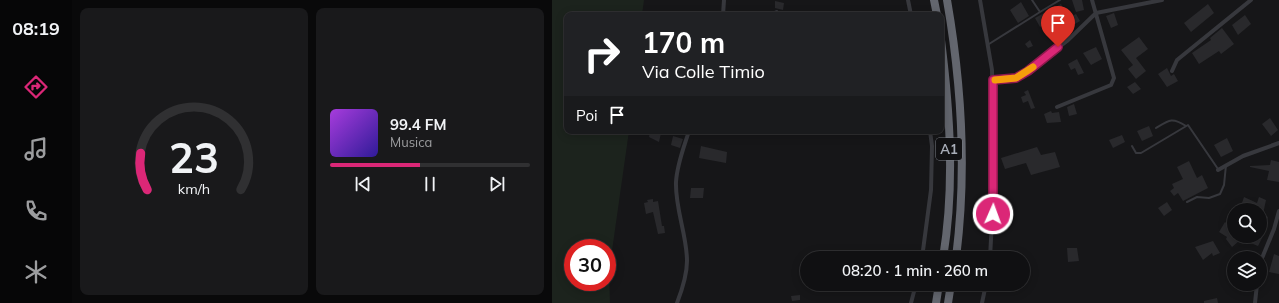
<!DOCTYPE html>
<html lang="it">
<meta charset="utf-8">
<style>
body{margin:0;font-family:Mulish,sans-serif;background:#19191b;color:#f1f3f6;height:100vh;display:flex;flex-direction:column;font-size:15px;white-space:nowrap}
*{box-sizing:border-box;margin:0}
p{font-size:13px;color:#9c9d9f}
.icon{flex:none;width:22px;height:22px;fill:none;stroke:currentColor;stroke-width:2;stroke-linecap:round;stroke-linejoin:round}
.map{position:relative;flex:1;overflow:hidden}
.sheet{display:flex;flex-direction:column;gap:8px;padding:8px;background:#09090a;width:480px}
.sheet>*{flex:none}
.banner{position:absolute;left:12px;top:12px;width:380px;height:122px;border-radius:8px;box-shadow:0 2px 10px #0003,0 0 0 1px #303032;background:#202124;color:#fff;overflow:hidden}
.tools{position:absolute;left:675px;top:203px;display:grid;gap:8px}
.tools a{display:grid;place-items:center;width:40px;height:40px;border-radius:50%;background:#101012;box-shadow:0 2px 10px #0003,0 0 0 1px #303032;font-size:20px}
.speed{position:absolute;left:12px;top:239px;display:flex;gap:8px;font-size:20px;font-weight:700;text-align:center}
.speed>*{display:grid;place-content:center;width:52px;height:52px;border-radius:50%;background:#101012;box-shadow:0 2px 10px #0003,0 0 0 1px #303032;line-height:1}
.speed .limit{border:6px solid #d22;background:#fff;color:#111}
.pin{position:absolute;display:grid;place-items:center;width:34px;height:34px;color:#fff;margin:-41px -17px;border-radius:50% 50% 50% 0;rotate:-45deg;box-shadow:0 0 4px #0007}
.pin .icon{rotate:45deg}
.me{position:absolute;width:44px;margin:-22px;rotate:2deg;stroke-linejoin:round;filter:drop-shadow(0 0 3px #0008)}
.turn{display:flex;align-items:center;gap:14px;height:84px;padding:0 12px;font-size:18px}
.turn .icon{width:52px;height:52px;stroke-width:2.5}
.turn b{display:block;font-size:28px;line-height:34px}
.then{display:flex;align-items:center;height:38px;padding:0 12px;background:#0003;gap:8px;font-size:15px}
.sheet .tile{flex:1;display:flex;flex-direction:column;justify-content:center;gap:6px;min-width:0;padding:0 14px;border-radius:8px;background:#19191b}
.sheet .dial{align-items:center;gap:0}
.dial svg{height:104px;overflow:visible;fill:none;stroke:#303032;stroke-width:7;stroke-linecap:round;text-anchor:middle}
.dial text{fill:#f1f3f6;stroke:none}
.song{display:flex;align-items:center;gap:12px}
.cover{width:48px;height:48px;border-radius:6px;background:linear-gradient(135deg,hsl(280 70% 55%),hsl(250 70% 35%))}
.played{height:4px;border-radius:2px;background:linear-gradient(90deg,#db2777 45%,#303032 45%)}
.keys{display:flex;justify-content:space-around;direction:ltr}
.sheet .tiles{flex:1;display:grid;gap:8px;grid-template-columns:repeat(2,1fr)}
.trip{position:absolute;left:248px;top:251px;width:230px;height:40px;border-radius:20px;background:#101012;box-shadow:0 2px 10px #0003,0 0 0 1px #303032;font-weight:600;line-height:40px;text-align:center}
main{display:flex;flex:1;min-height:0}
.tabs{display:flex;flex-direction:column;width:72px;justify-content:space-around;align-items:center;background:#060607;color:#9c9d9f}
.tabs .icon{width:28px;height:28px}
.tabs .selected{color:#db2777}
.tabs b{font-size:18px;color:#f1f3f6}
.map>svg:first-child{display:block}
.green{fill:#1c231d;fill-rule:evenodd}
.building{fill:#29292c}
.lines{fill:none;stroke-linecap:round;stroke-linejoin:round}
.lane{stroke:#37383d;stroke-width:2}
.street{stroke:#37383d;stroke-width:4}
.highway{stroke:#63666e;stroke-width:8}
.route-casing{stroke:#8e194d;stroke-width:10}
.route{stroke:#db2777;stroke-width:7}
.slow{stroke:#f59e0b;stroke-width:7}
.labels{text-anchor:middle;dominant-baseline:central;stroke-width:4;stroke-linejoin:round;paint-order:stroke}
.shield{fill:#111113;stroke:#7b7e86;stroke-width:1}
.shield-label{font-size:13px;font-weight:bold;fill:#a8adb8}
</style>
<main>
<nav class="tabs">
<b>08:19</b>
<svg class="icon selected" aria-label="directions" viewBox="0 0 24 24"><path d="M12 3l9 9-9 9-9-9zM9 14v-3h6M13 9l2 2-2 2"/></svg>
<svg class="icon" aria-label="music" viewBox="0 0 24 24"><path d="M9 18V5l10-2v13"/><circle cx="6" cy="18" r="3"/><circle cx="16" cy="16" r="3"/></svg>
<svg class="icon" aria-label="phone" viewBox="0 0 24 24"><path d="M5 4h4l2 5-3 2q2 4 5 5l2-3 5 2v4C11 20 4 13 5 4z"/></svg>
<svg class="icon" aria-label="climate" viewBox="0 0 24 24"><path d="M12 3v18M4 7l16 10M4 17L20 7"/></svg>
</nav>
<section class="sheet">
<div class="tiles">
<div class="tile dial"><svg viewBox="0 0 100 80">
<path d="M14 69A42 42 0 1 1 86 69"/>
<path d="M14 69A42 42 0 0 1 9 41" stroke="#db2777"/>
<text x="50" y="56" font-size="32" font-weight="700">23</text>
<text x="50" y="72" font-size="11">km/h</text>
</svg></div>
<div class="tile">
<div class="song"><i class="cover"></i><div><b>99.4 FM</b><p>Musica</p></div></div>
<div class="played"></div>
<div class="keys"><svg class="icon" aria-label="previous" viewBox="0 0 24 24"><path d="M18 5L8 12l10 7zM5 5v14"/></svg><svg class="icon" aria-label="pause" viewBox="0 0 24 24"><path d="M8 5v14M16 5v14"/></svg><svg class="icon" aria-label="next" viewBox="0 0 24 24"><path d="M6 5l10 7-10 7zM19 5v14"/></svg></div>
</div>
</div>
</section>
<div class="map">
<svg width="727" height="303" viewBox="0 0 727 303">
<rect width="100%" height="100%" fill="#161618"/>
<path class="green" d="M0,0H92L90,15H15V131H77L57,272L58,303H0ZM21,248H55V282H21Z"/>
<path class="building" d="M520,0H530L532,10L524,12Z
M223,1L232,3L231,10L223,8Z
M469,2L477,16L466,23L458,10Z
M509,4L514,15L497,27L500,36L498,37L491,25L488,27L483,18Z
M656,4L662,13L639,32L632,23Z
M562,13L566,25L559,28L554,16Z
M524,14L528,21L523,24L518,17Z
M693,15L699,24L686,35L680,25Z
M670,28L682,44L669,54L667,51L647,64L640,53L659,40L658,38Z
M587,37L596,49L584,58L594,71L584,79L576,69L581,65L569,50Z
M478,40L481,46L476,48L473,44Z
M544,47L550,59L539,65L531,53Z
M525,59L532,73L526,75L523,68L519,70L516,64Z
M615,68L619,76L622,74L626,81L615,87L606,74Z
M583,82L589,89L581,94L575,87Z
M476,90L483,108L479,109L476,101L471,103L469,97L474,95L472,92Z
M522,104L525,114L517,116L515,107Z
M499,111L500,113L507,112L509,122L495,123L492,114Z
M718,118L726,130L719,136L710,124Z
M597,126L601,136L590,141L585,131Z
M98,131L109,133L107,142L97,137Z
M570,135L573,142L561,148L557,140Z
M121,136L131,139L128,148L119,145Z
M675,138L681,151L669,157L662,145Z
M149,146L175,152L174,163L147,158Z
M485,147L489,155L503,152L508,167L479,175L474,163L453,169L449,158Z
M719,160L727,162V182L715,180L717,171L698,167V166L718,165Z
M637,161L645,178L650,175L656,188L631,201L626,193L622,196L618,191L622,188L620,184L631,179L625,167Z
M139,188H152L151,198H138Z
M692,197L705,203L707,197L714,200L711,214L716,217L709,236H711L706,246L691,240L693,236H708V209L690,203Z
M101,199V202L106,201L110,226H112L113,233L106,234L101,212L94,214L92,203L96,202L95,200Z
M615,202L620,210L612,216L606,208Z
M673,222L678,226L676,228L687,241L680,247L674,239L675,237L667,232Z
M661,241L668,253L661,256L660,253L651,260L643,247Z
M515,248H525L527,261L516,262Z
M722,254L727,256V274L717,272Z
M685,284H694L693,289L684,288Z
M248,295V300L240,301L239,296Z
M665,298L666,303H652V301Z"/>
<g class="lines">
<path class="lane" d="M480,0L488,12L508,0
M215,15L225,11
M437,44L488,12
M604,128C617,120 620,117 634,126
M580,146L584,153H589L636,125L666,169
M635,202L645,197L657,198L668,194L672,185L674,165"/>
<path class="street" d="M356,0L359,15
M428,0L440,70L442,182L438,258
M171,15L172,0
M620,71L625,60L699,0
M441,80L464,78L476,71L515,41L544,13L610,0
M505,107L559,85L562,78L540,0
M666,170L691,156L727,143
M370,258L379,190L380,146L378,131
M708,263L722,229L727,211
M125,303C130,290 135,276 135,261C135,235 123,209 124,182C125,164 132,147 137,131
M359,303L364,284
M430,303L434,284
M703,303L705,284"/>
<path class="highway" d="M382,0L385,15
M395,0C410,86 415,171 404,258
M389,40C398,112 403,186 391,258
M384,303L387,284
M396,303L399,284"/>
</g>
<g class="lines">
<g class="route-casing">
<path id="route" d="M441,214V80L464,78L476,71L506,47"/>
</g>
<use href="#route" class="route"/>
<path class="slow" d="M443,80L464,78L481,67"/>
</g>
<g class="labels">
<rect class="shield" x="384" y="138" width="26" height="22" rx="3"/>
<g class="shield-label">
<text x="397" y="149">A1</text>
</g>
</g>
</svg>
<div class="tools">
<a><svg class="icon" aria-label="search" viewBox="0 0 24 24"><circle cx="10" cy="10" r="6"/><path d="M15 15l6 6"/></svg></a>
<a><svg class="icon" aria-label="layers" viewBox="0 0 24 24"><path d="M12 4l9 5-9 5-9-5zM3 14l9 5 9-5"/></svg></a>
</div>
<div class="speed"><div class="limit">30</div></div>
<div class="pin" style="left:506px;top:47px;background:#d93025"><svg class="icon" aria-label="arrive" viewBox="0 0 24 24"><path d="M6 21V4h12l-3 4 3 4H6"/></svg></div>
<svg class="me" style="left:441px;top:214px" viewBox="-20 -20 40 40"><circle r="17" fill="#db2777" stroke="#fff" stroke-width="3"/><path d="M0-11L8 9 0 5-8 9z" fill="#fff"/></svg>
<div class="trip">08:20 · 1 min · 260 m</div>
<div class="banner">
<div class="turn"><svg class="icon" aria-label="right" viewBox="0 0 24 24"><path d="M7 20v-9h11M14 6l5 5-5 5"/></svg><div><b>170 m</b>Via Colle Timio</div></div>
<div class="then">Poi<svg class="icon" aria-label="arrive" viewBox="0 0 24 24"><path d="M6 21V4h12l-3 4 3 4H6"/></svg></div>
</div>
</div>
</main>
